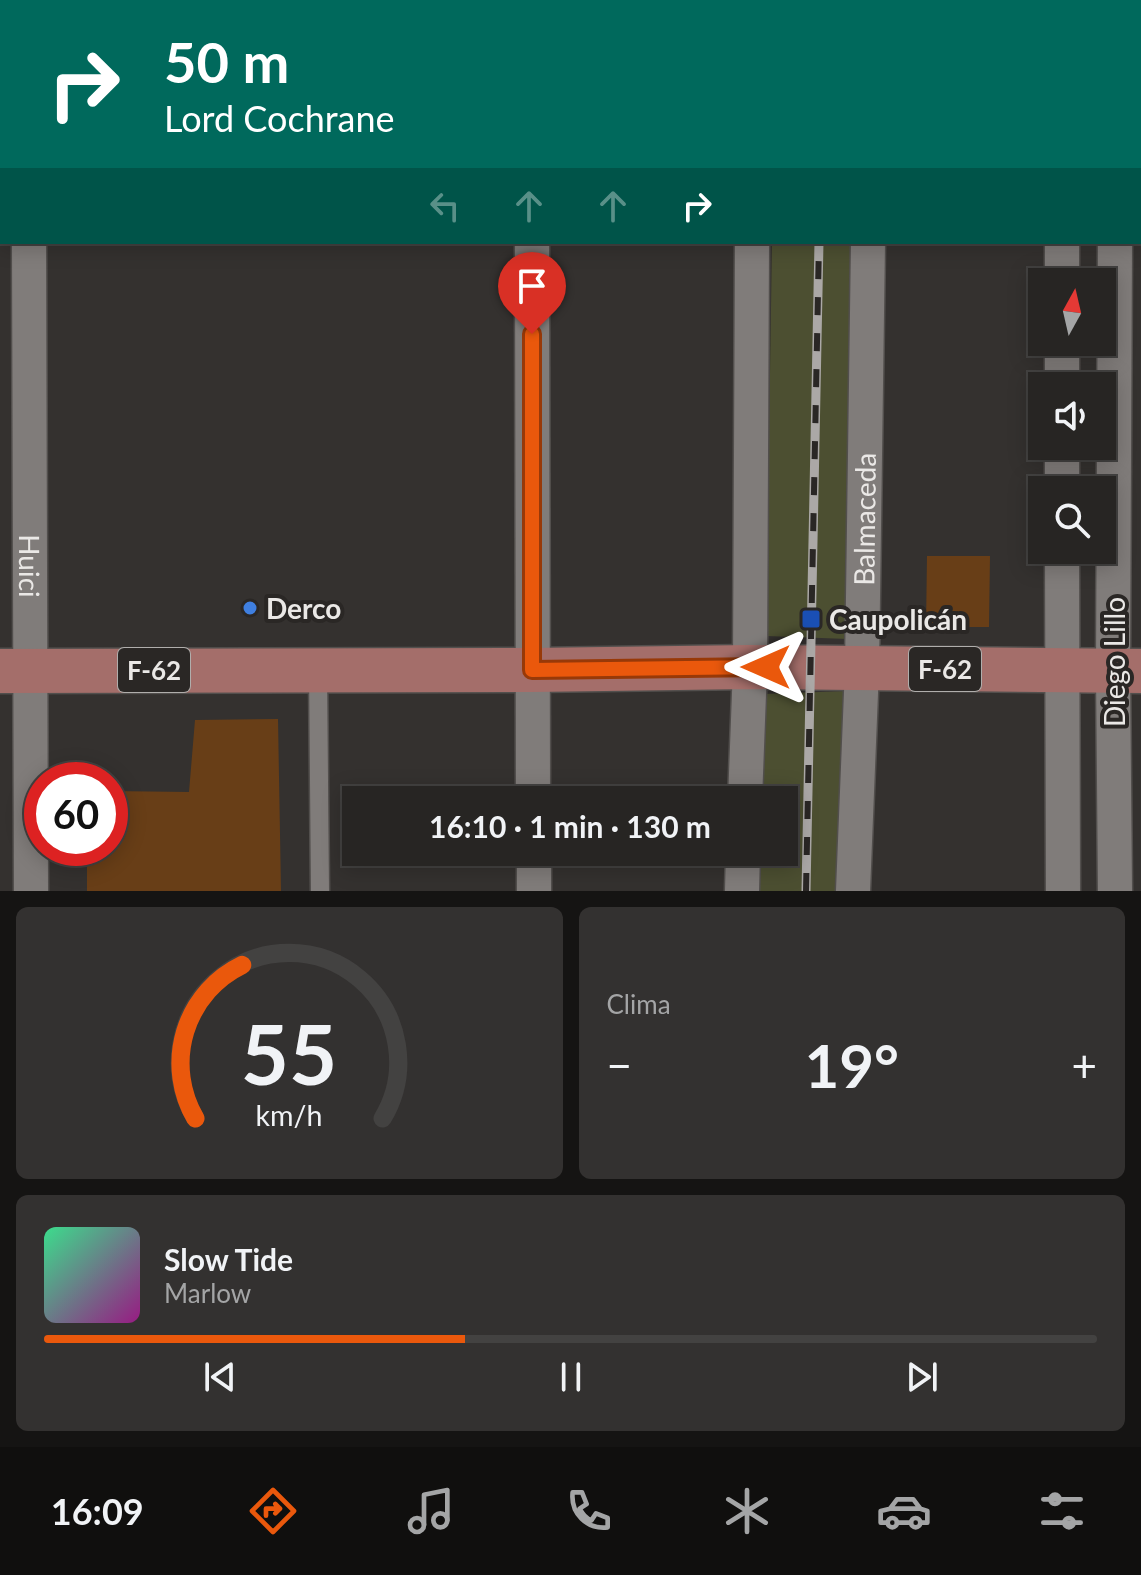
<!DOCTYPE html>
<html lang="es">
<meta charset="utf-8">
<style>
body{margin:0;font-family:Lato,sans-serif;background:#333130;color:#f1f3f6;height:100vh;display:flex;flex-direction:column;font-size:30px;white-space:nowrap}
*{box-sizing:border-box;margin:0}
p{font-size:26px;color:#a4a5a6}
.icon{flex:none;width:44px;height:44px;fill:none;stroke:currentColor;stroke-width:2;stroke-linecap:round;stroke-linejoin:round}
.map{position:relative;height:891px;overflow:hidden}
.details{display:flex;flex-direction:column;gap:16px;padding:16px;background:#151413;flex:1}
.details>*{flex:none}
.top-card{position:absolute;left:0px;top:0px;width:1142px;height:244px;box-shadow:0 4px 20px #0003,0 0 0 2px #434241;background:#00695c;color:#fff;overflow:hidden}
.needle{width:52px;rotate:8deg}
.fabs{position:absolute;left:1028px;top:268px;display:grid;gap:16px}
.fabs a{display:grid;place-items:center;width:88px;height:88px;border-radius:0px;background:#272523;box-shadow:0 4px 20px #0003,0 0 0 2px #434241;font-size:40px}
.speed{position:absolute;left:24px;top:762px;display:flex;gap:16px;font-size:40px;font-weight:700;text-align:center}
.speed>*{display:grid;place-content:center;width:104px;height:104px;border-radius:50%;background:#272523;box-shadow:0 4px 20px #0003,0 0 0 2px #434241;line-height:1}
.speed .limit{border:12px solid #d22;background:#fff;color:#111}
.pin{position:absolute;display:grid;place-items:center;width:68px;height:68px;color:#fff;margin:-82px -34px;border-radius:50% 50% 50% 0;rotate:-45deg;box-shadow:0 0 8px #0007}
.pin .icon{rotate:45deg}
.me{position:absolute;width:88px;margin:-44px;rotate:270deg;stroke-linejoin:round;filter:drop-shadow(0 0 6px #0008)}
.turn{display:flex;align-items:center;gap:28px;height:168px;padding:0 32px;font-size:36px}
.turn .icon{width:104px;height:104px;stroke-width:2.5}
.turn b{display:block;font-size:56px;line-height:68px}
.lanes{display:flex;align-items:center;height:76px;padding:0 32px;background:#0003;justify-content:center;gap:40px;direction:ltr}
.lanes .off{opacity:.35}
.big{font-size:60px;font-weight:700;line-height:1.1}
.details .card{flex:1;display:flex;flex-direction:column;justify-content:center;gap:12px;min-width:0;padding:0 28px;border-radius:12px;background:#333130}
.details .dial{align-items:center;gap:0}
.dial svg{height:208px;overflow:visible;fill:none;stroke:#434241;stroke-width:7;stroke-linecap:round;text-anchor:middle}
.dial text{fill:#f1f3f6;stroke:none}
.song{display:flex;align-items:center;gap:24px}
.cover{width:96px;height:96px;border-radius:12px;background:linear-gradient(135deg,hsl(150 70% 55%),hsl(310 70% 35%))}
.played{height:8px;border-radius:4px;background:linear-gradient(90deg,#ea580c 40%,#434241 40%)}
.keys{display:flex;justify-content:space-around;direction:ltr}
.heat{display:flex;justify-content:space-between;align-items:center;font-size:44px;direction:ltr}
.details .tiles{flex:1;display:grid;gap:16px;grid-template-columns:1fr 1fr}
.card:last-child{grid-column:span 2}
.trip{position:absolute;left:342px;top:786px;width:456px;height:80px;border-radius:0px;background:#272523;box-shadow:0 4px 20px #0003,0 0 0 2px #434241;font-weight:700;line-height:80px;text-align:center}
.menu{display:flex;height:128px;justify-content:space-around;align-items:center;background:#100f0e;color:#a4a5a6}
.menu .icon{width:56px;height:56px}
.menu .active{color:#ea580c}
.menu b{font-size:36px;color:#f1f3f6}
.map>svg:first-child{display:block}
.green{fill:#4c4f31}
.building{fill:#683e17}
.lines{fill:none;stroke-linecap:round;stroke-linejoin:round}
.lane-casing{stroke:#524f4d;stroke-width:21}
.street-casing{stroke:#524f4d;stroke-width:37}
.primary-casing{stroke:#524f4d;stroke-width:47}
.lane{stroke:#807c7a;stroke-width:18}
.street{stroke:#807c7a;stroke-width:34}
.primary{stroke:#a46e6a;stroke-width:44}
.rail-casing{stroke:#aba8a6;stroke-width:9}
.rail{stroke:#2a2725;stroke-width:6;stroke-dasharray:18;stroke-linecap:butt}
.route-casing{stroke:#983908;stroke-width:20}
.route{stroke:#ea580c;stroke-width:14}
.shop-dot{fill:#3f7fe0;stroke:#2a2725;stroke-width:3}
.transit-dot{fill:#1a4fb4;stroke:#2a2725;stroke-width:3}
.labels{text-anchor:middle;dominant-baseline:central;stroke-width:8;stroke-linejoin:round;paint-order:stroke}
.shield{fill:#2a2725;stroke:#b0aeac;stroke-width:2}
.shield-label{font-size:26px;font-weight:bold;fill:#eae8e6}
.street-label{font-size:28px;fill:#eae8e6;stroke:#2a2725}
.poi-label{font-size:28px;font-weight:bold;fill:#eae8e6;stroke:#2a2725;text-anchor:start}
</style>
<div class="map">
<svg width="1141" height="891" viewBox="0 0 1141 891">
<rect width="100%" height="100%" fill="#34312f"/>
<path class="green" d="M772,242H856L848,639L766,636Z
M848,691L841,891H757L758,852H784V800H759L763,694Z"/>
<path class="building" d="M927,556H990L989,627H926Z
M278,719L281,891H87V848H110V791L189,792L195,720Z"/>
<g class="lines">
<g class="lane-casing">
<path id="lane" d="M318,670L320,891"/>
</g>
<g class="street-casing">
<g id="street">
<path d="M28,0V2"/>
<path d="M529,0V2"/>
<path d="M1114,0V2"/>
<path d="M758,2V0"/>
<path d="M873,2V0"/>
<path d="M1063,2V0"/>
<path d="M0,146H2"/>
<path d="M1140,154H1141"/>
<path id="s1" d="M29,242L31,891"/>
<path d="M532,242L533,800"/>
<path d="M1062,282V242"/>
<path d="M1062,386V342"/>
<path d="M1062,490V446"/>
<path d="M1062,550L1063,891"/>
<path d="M745,800L750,667L752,242"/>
<path d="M534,852V891"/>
<path d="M742,891L743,852"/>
<path id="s2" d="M853,891L862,668L868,242"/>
<path d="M1115,891L1113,671L1115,242"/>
</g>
</g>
<g class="primary-casing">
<path id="primary" d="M0,671L532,670L750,667L1141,671"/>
</g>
<use href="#lane" class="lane"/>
<use href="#street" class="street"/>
<use href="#primary" class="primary"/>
<g class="rail-casing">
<path id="rail" d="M824,2V0
M806,891L819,242"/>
</g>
<use href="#rail" class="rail"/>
</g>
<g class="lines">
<g class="route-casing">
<path id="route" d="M532,334V670L766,667"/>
</g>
<use href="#route" class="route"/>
</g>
<circle class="shop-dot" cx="250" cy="608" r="8"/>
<rect class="transit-dot" x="801" y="609" width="20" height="20" rx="4"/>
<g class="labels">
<g class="shield">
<rect x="909" y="647" width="72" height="44" rx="6"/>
<rect x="118" y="648" width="72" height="44" rx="6"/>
</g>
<g class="shield-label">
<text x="945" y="669">F-62</text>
<text x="154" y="670">F-62</text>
</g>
<g class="street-label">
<text stroke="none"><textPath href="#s2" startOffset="372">Balmaceda</textPath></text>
<text stroke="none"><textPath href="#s1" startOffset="324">Huici</textPath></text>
<text transform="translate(1114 662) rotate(-90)">Diego Lillo</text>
</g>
<g class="poi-label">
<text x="266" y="608">Derco</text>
<text x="829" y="619">Caupolicán</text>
</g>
</g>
</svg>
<div class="fabs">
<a><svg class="needle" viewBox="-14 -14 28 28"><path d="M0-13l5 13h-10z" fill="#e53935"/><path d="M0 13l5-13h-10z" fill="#a4a5a6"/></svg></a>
<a><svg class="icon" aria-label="sound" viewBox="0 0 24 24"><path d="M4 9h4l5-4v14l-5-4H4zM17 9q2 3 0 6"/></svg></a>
<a><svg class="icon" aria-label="search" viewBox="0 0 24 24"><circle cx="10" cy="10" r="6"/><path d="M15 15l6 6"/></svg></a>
</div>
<div class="speed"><div class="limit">60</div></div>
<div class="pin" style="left:532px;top:334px;background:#d93025"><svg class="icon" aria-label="arrive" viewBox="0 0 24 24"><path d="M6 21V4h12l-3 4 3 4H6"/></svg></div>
<svg class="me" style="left:766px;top:667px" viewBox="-20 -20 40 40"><path d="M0-17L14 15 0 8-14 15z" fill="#ea580c" stroke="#fff" stroke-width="4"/></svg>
<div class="trip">16:10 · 1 min · 130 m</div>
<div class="top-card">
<div class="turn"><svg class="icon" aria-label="right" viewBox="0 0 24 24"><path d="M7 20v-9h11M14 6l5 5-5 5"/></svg><div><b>50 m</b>Lord Cochrane</div></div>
<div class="lanes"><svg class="icon off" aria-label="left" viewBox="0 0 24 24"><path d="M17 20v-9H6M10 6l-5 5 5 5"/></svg><svg class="icon off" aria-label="ahead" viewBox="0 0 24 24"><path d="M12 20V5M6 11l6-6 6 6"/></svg><svg class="icon off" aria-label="ahead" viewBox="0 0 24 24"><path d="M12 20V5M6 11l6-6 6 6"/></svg><svg class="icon" aria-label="right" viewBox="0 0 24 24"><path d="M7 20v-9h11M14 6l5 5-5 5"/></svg></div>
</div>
</div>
<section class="details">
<div class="tiles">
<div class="card dial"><svg viewBox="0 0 100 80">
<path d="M14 69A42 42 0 1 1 86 69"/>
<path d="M14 69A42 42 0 0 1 32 10" stroke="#ea580c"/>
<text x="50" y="56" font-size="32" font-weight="700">55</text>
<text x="50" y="72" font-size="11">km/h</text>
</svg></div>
<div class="card"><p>Clima</p>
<div class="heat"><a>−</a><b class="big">19°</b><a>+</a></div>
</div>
<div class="card">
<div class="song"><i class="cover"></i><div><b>Slow Tide</b><p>Marlow</p></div></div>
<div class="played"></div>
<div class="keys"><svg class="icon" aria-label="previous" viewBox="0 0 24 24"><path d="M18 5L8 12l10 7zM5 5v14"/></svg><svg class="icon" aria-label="pause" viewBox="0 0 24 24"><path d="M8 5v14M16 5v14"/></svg><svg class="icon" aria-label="next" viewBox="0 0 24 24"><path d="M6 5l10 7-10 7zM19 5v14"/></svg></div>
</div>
</div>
</section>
<nav class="menu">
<b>16:09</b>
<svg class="icon active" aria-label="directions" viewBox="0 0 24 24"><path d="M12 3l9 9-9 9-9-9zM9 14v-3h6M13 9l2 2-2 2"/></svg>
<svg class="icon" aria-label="music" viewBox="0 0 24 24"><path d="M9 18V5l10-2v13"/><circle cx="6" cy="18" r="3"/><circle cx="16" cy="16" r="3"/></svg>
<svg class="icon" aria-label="phone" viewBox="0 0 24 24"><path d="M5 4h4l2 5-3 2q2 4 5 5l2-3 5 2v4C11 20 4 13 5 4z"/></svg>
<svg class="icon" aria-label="climate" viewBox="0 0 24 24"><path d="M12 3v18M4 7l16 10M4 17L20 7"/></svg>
<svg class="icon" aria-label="car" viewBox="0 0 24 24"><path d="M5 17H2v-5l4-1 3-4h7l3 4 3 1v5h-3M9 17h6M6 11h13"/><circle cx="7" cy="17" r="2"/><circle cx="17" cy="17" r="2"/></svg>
<svg class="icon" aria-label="filters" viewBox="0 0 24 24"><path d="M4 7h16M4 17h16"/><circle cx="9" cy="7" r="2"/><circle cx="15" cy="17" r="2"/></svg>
</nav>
